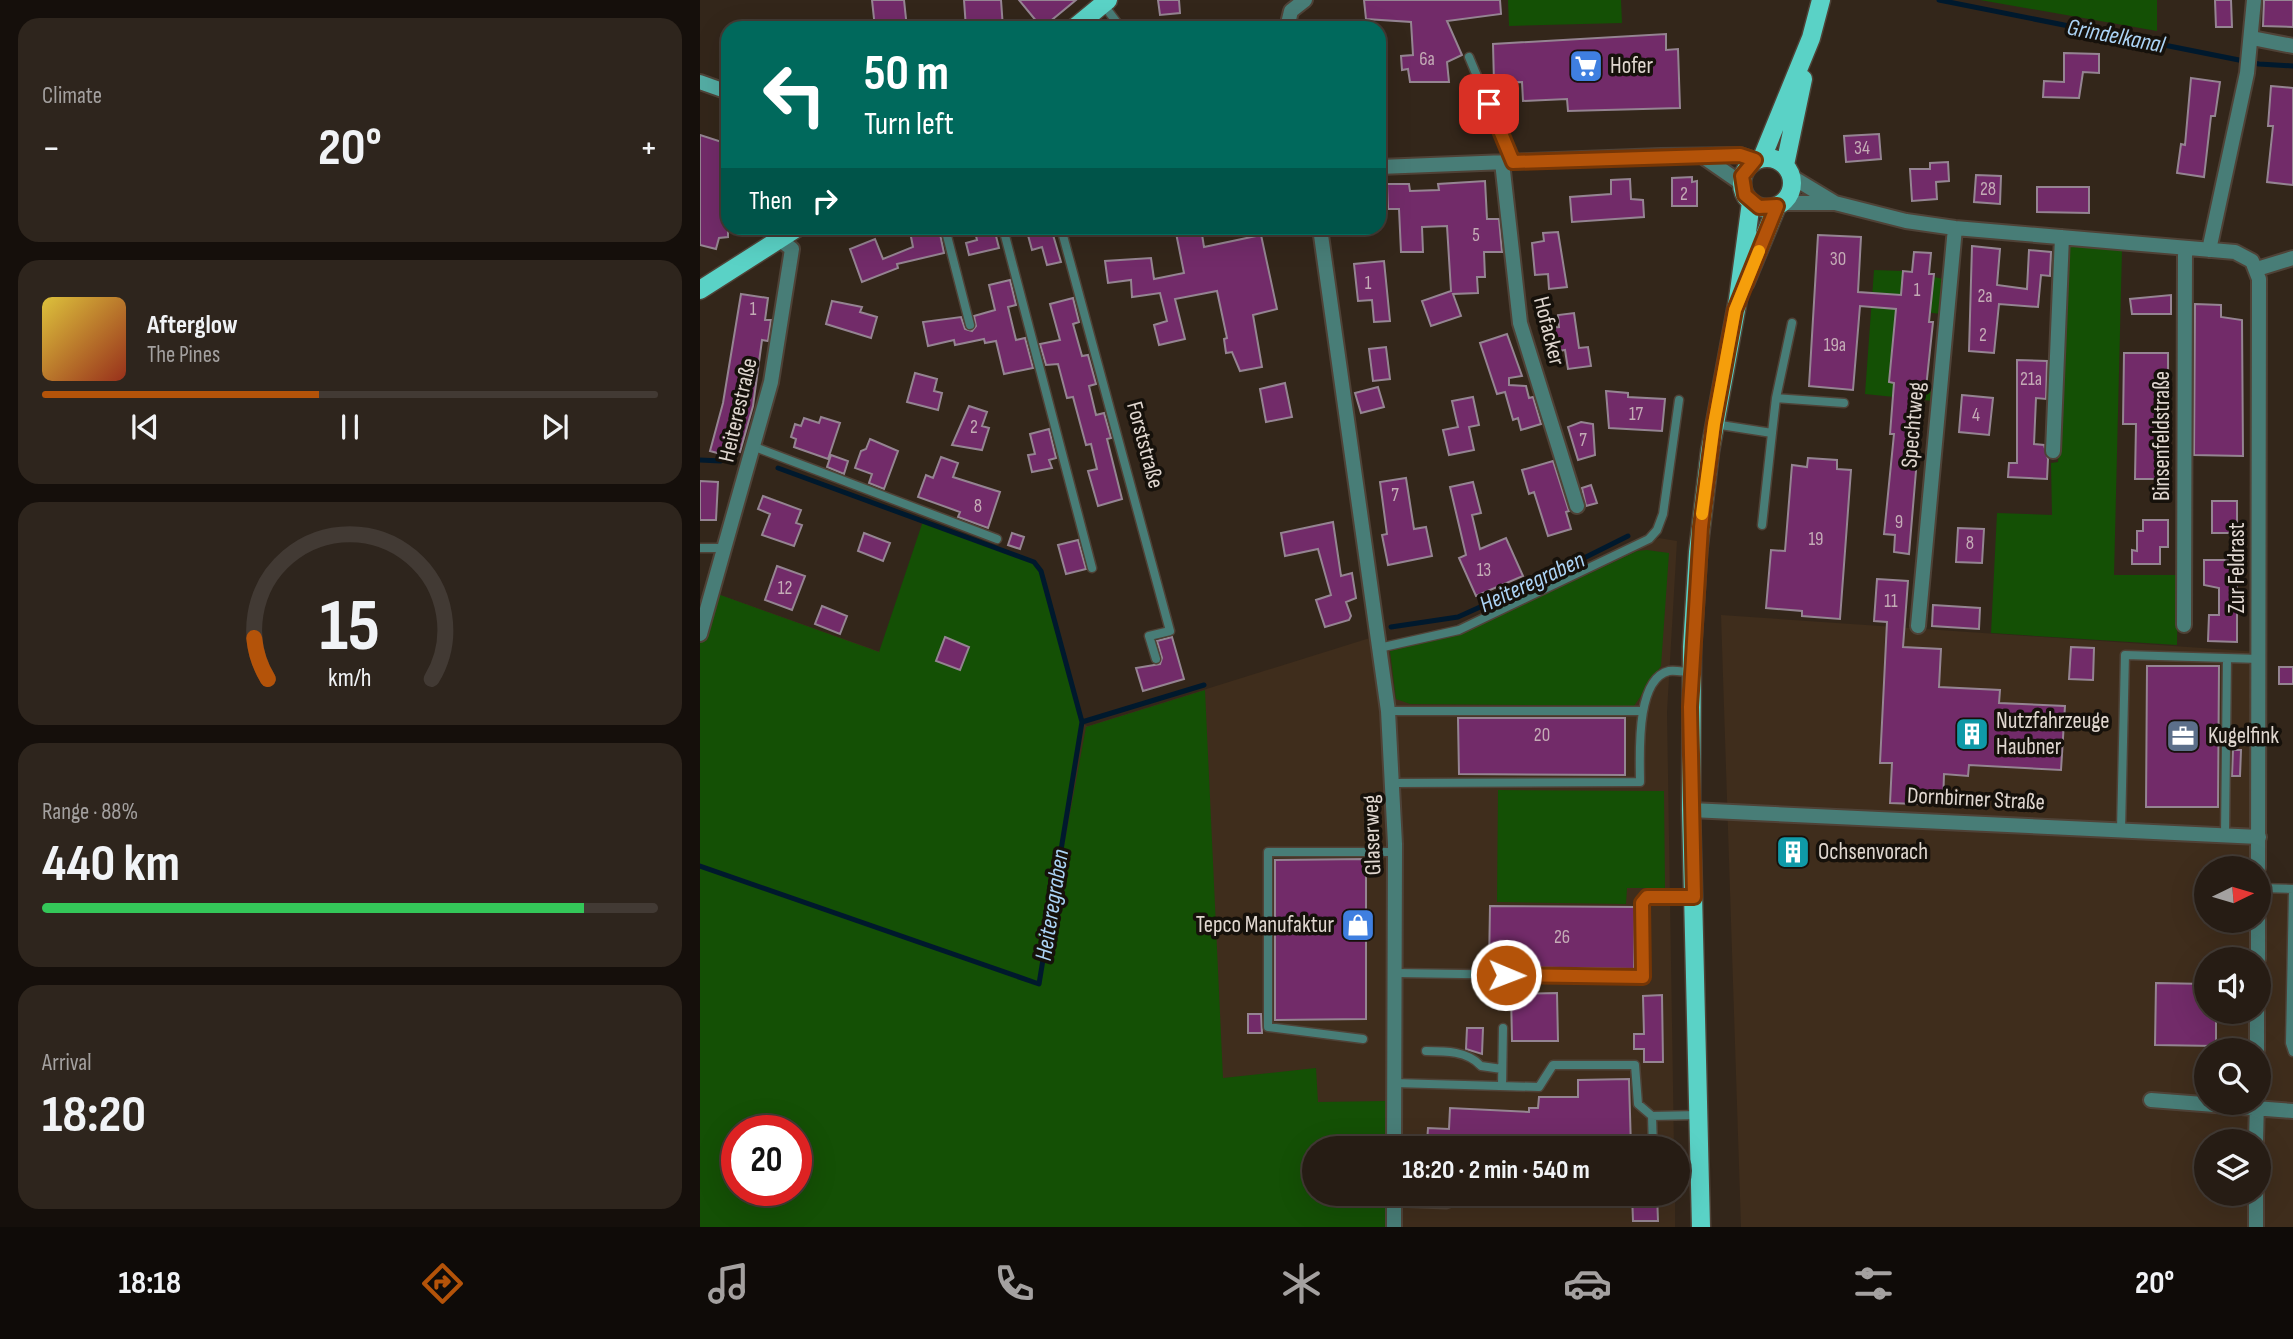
<!DOCTYPE html>
<meta charset="utf-8">
<style>
body{margin:0;font-family:"Sofia Sans Condensed",sans-serif;background:#2e251d;color:#f1f3f6;height:100vh;display:flex;flex-direction:column;font-size:26px;white-space:nowrap}
*{box-sizing:border-box;margin:0}
p{font-size:23px;color:#a4a1a0}
.icon{flex:none;width:38px;height:38px;fill:none;stroke:currentColor;stroke-width:2;stroke-linecap:round;stroke-linejoin:round}
.map{position:relative;flex:1;overflow:hidden}
.panel{display:flex;flex-direction:column;gap:18px;padding:18px;background:#150f0b;width:700px}
.panel>*{flex:none}
.top-card{position:absolute;left:21px;top:21px;width:665px;height:214px;border-radius:21px;box-shadow:0 7px 28px #0002,0 0 0 2px #423a34;background:#00695c;color:#fff;overflow:hidden}
.needle{width:46px;rotate:85deg}
.fabs{position:absolute;left:1494px;top:856px;display:grid;gap:14px}
.fabs a{display:grid;place-items:center;width:77px;height:77px;border-radius:50%;background:#261c14;box-shadow:0 7px 28px #0002,0 0 0 2px #423a34;font-size:35px}
.speed{position:absolute;left:21px;top:1115px;display:flex;gap:14px;font-size:35px;font-weight:700;text-align:center}
.speed>*{display:grid;place-content:center;width:91px;height:91px;border-radius:50%;background:#261c14;box-shadow:0 7px 28px #0002,0 0 0 2px #423a34;line-height:1}
.speed .limit{border:10px solid #d22;background:#fff;color:#111}
.pin{position:absolute;display:grid;place-items:center;width:60px;height:60px;color:#fff;margin:-30px;border-radius:14px;box-shadow:0 4px 10px #0006}
.me{position:absolute;width:77px;margin:-38px;rotate:91deg;stroke-linejoin:round;filter:drop-shadow(0 0 5px #0008)}
.turn{display:flex;align-items:center;gap:24px;height:147px;padding:0 28px;font-size:32px}
.turn .icon{width:91px;height:91px;stroke-width:2.5}
.turn b{display:block;font-size:49px;line-height:60px}
.then{display:flex;align-items:center;height:66px;padding:0 28px;background:#0003;gap:14px;font-size:26px}
.big{font-size:52px;font-weight:700;line-height:1.1}
.panel .widget{flex:1;display:flex;flex-direction:column;justify-content:center;gap:10px;min-width:0;padding:0 24px;border-radius:21px;background:#2e251d}
.panel .dial{align-items:center;gap:0}
.dial svg{height:182px;overflow:visible;fill:none;stroke:#423a34;stroke-width:7;stroke-linecap:round;text-anchor:middle}
.dial text{fill:#f1f3f6;stroke:none}
.song{display:flex;align-items:center;gap:21px}
.cover{width:84px;height:84px;border-radius:10px;background:linear-gradient(135deg,hsl(50 70% 55%),hsl(10 70% 35%))}
.played{height:7px;border-radius:4px;background:linear-gradient(90deg,#b45309 45%,#423a34 45%)}
.keys{display:flex;justify-content:space-around;direction:ltr}
.heat{display:flex;justify-content:space-between;align-items:center;font-size:38px;direction:ltr}
.charge{height:10px;border-radius:5px;background:linear-gradient(90deg,#34c759 88%,#423a34 0)}
.trip{position:absolute;left:602px;top:1136px;width:388px;height:70px;border-radius:35px;background:#261c14;box-shadow:0 7px 28px #0002,0 0 0 2px #423a34;font-weight:700;line-height:70px;text-align:center}
.tabs{display:flex;height:112px;justify-content:space-around;align-items:center;background:#0f0b08;color:#a4a1a0}
.tabs .icon{width:49px;height:49px}
.tabs .active{color:#b45309}
.tabs b{font-size:32px;color:#f1f3f6}
main{display:flex;flex:1;min-height:0}
.map>svg:first-child{display:block}
.built{fill:#3f2d1c;fill-rule:evenodd}
.green{fill:#145005;fill-rule:evenodd}
.lines{fill:none;stroke-linecap:round;stroke-linejoin:round}
.stream{stroke:#00192d;stroke-width:5}
.building{fill:#722b69;stroke:#958492;stroke-width:2}
.lane-casing{stroke:#4f4237;stroke-width:11}
.street-casing{stroke:#4f4237;stroke-width:18}
.secondary-casing{stroke:#4f4237;stroke-width:18}
.primary-casing{stroke:#4f4237;stroke-width:21}
.lane{stroke:#487d77;stroke-width:8}
.street{stroke:#487d77;stroke-width:14}
.secondary{stroke:#54ada4;stroke-width:14}
.primary{stroke:#5ad2c6;stroke-width:18}
.route-casing{stroke:#753606;stroke-width:18}
.route{stroke:#b45309;stroke-width:12}
.slow{stroke:#f59e0b;stroke-width:12}
.labels{text-anchor:middle;dominant-baseline:central;stroke-width:7;stroke-linejoin:round;paint-order:stroke}
.number-label{font-size:19px;fill:#c4acb6}
.poi-label{font-size:23px;fill:#e0d7d0;stroke:#16110b;text-anchor:start}
.street-label{font-size:23px;fill:#e0d7d0;stroke:#16110b}
.water-label{font-size:24px;font-style:italic;fill:#acd4f6;stroke:#16110b}
</style>
<main>
<section class="panel">
<div class="widget"><p>Climate</p>
<div class="heat"><a>−</a><b class="big">20°</b><a>+</a></div>
</div>
<div class="widget">
<div class="song"><i class="cover"></i><div><b>Afterglow</b><p>The Pines</p></div></div>
<div class="played"></div>
<div class="keys"><svg class="icon" aria-label="previous" viewBox="0 0 24 24"><path d="M18 5L8 12l10 7zM5 5v14"/></svg><svg class="icon" aria-label="pause" viewBox="0 0 24 24"><path d="M8 5v14M16 5v14"/></svg><svg class="icon" aria-label="next" viewBox="0 0 24 24"><path d="M6 5l10 7-10 7zM19 5v14"/></svg></div>
</div>
<div class="widget dial"><svg viewBox="0 0 100 80">
<path d="M14 69A42 42 0 1 1 86 69"/>
<path d="M14 69A42 42 0 0 1 8 51" stroke="#b45309"/>
<text x="50" y="56" font-size="32" font-weight="700">15</text>
<text x="50" y="72" font-size="11">km/h</text>
</svg></div>
<div class="widget"><p>Range · 88%</p><b class="big">440 km</b><div class="charge"></div></div>
<div class="widget"><p>Arrival</p><b class="big">18:20</b></div>
</section>
<div class="map">
<svg width="1593" height="1227" viewBox="0 0 1593 1227">
<rect width="100%" height="100%" fill="#33261a"/>
<path class="built" d="M959,538L977,541L967,712L974,1148H614V1194H975V1227H0L12,592L388,726L673,637L688,650L759,630ZM37,1130H96V1190H37Z
M1021,615L1560,652L1559,868H1507V920H1559V888H1593V1227H1041ZM1507,959H1559V1012H1507ZM1507,1050H1559V1102H1507ZM1507,1141H1559V1194H1507Z"/>
<path class="green" d="M808,0H921L922,23L809,26Z
M1280,0H1457V31Z
M1371,246L1422,250L1414,575H1478L1477,645L1291,633L1297,513L1352,515L1351,463L1358,462L1366,253Z
M1174,270L1203,271L1244,279L1241,314L1225,312L1195,322L1189,382L1212,384L1211,390L1232,391L1233,401L1165,394Z
M223,521L334,562L341,571L382,722L349,927L386,727L505,690L523,1078L616,1068L618,1102L686,1101L690,1148H614V1194H694V1227H0V634L12,592L179,652ZM37,1130H96V1190H37Z
M947,550L969,553L961,666L934,706L710,704L696,699L690,651L761,634L937,551Z
M798,790L964,791L965,888H927L926,904L797,902Z"/>
<g class="lines">
<path class="stream" d="M1239,0L1559,64L1593,66
M0,460L21,461
M78,468L334,562L341,571L382,722
M691,627L758,617L844,578L928,536
M0,866L339,984L382,722L504,685"/>
</g>
<path class="building" d="M172,0H204L207,28H175Z
M264,0H301L303,28H266Z
M319,0H376L342,28Z
M458,0H479L480,13L460,15Z
M664,0H800L801,14L747,21L762,55L747,62L749,82H710L708,69L702,70L701,56L713,55L711,22L666,19Z
M1515,0H1531L1532,27H1516Z
M1564,0H1593V27L1563,26Z
M966,34V50L978,49L980,108L868,111L867,99L823,101L822,82L794,83L793,44Z
M1364,53L1399,54V73L1383,72L1379,98L1343,97L1344,81L1364,82Z
M1491,78L1520,82L1515,116H1511L1504,177L1477,173L1481,144L1485,145Z
M1571,86L1593,88V185L1567,182L1573,126H1568Z
M1179,134L1181,159L1146,162L1144,136Z
M0,135L28,144V237L19,238L16,249L0,245Z
M1248,162L1249,181L1236,182L1237,199L1212,201L1210,169H1230V163Z
M1276,175L1301,176L1300,204L1274,202Z
M992,177V182L997,181V206H972V178Z
M930,179L931,199L943,200L944,217L872,222L870,197L911,194V180Z
M785,181L787,219H799L802,252H784L785,277H777L778,293L753,294L761,316L731,326L722,301L751,291L747,226L722,227L723,252H701L699,209H688L687,184H709L710,191L739,190L738,184Z
M1337,187H1389V213L1337,212Z
M229,228H236L240,234L244,253L197,264L198,268L162,282L150,249L175,239L183,259L213,247L210,232Z
M274,228H294L299,248L269,255L266,243L277,240Z
M326,228H351L361,262L347,265L342,247L332,250Z
M475,228H501L504,247L561,235L577,309L553,315L562,367L540,371L532,352L526,353L524,339L527,338L517,291L475,299L485,339L459,345L454,325L467,321L460,293L432,297L431,280L408,283L405,261L451,258L454,279L484,273Z
M858,232L867,287L849,289L848,274L835,275L832,243L844,241L843,233Z
M1118,235L1161,237L1158,292L1201,295L1203,271L1212,272L1214,252L1231,253L1229,274H1234L1229,322H1233L1226,388H1223L1209,554L1194,552L1195,535L1184,534L1194,434H1190L1194,383L1189,382L1196,309L1160,306L1153,390L1109,386Z
M1272,246L1300,249L1297,285L1327,289L1329,250L1351,252L1350,276L1341,275L1338,307L1299,304L1294,353L1269,351Z
M684,261L690,321L674,322L672,300L658,301L654,264Z
M310,280L316,305L308,307L316,340L325,338L333,368L304,374L296,341L285,343L284,339L255,345L254,340L228,346L223,322L261,317L265,329L272,331L276,326L274,316L295,310L289,285Z
M41,294L68,298L65,320H71L68,341L62,340L53,406L40,452L34,450L32,457L10,451L23,403Z
M1471,295V314H1432L1430,299Z
M373,298L379,322L373,324L382,356L388,355L396,384L389,386L396,415L404,413L411,438L407,439L422,499L398,506L388,471L397,469L391,444L386,445L373,397L367,398L358,364L346,365L340,344L360,340L350,304Z
M132,301L162,307L160,312L177,317L171,338L126,324Z
M1495,304L1521,305V317L1542,320L1543,456L1494,455Z
M874,313L879,348L888,347L891,366L868,369L865,350L853,352L850,328L859,327L858,315Z
M807,334L822,376L809,378V385L826,386L829,398L833,397L841,424L821,430L818,418L813,420L805,392L797,394L780,343Z
M686,347L690,379L673,381L669,349Z
M1424,353H1468V396H1458V441H1468V479H1435L1436,424H1423Z
M1317,360L1347,361L1346,399L1336,398L1334,444L1344,445L1348,459L1347,479L1308,477L1309,463H1317Z
M215,373L237,379L234,391L242,393L238,410L207,402Z
M585,383L592,417L566,422L560,389Z
M678,387L684,407L661,413L655,393Z
M906,391L928,393V397L965,399L962,431L909,428Z
M1262,395L1293,398L1289,435L1259,432Z
M773,397L779,425L769,427L774,450L749,455L743,430L758,427L752,401Z
M269,406L287,412L282,426L289,428L282,450L252,445Z
M121,417L140,423L128,459L94,447L96,439L91,437L95,424L101,426L104,418L119,423Z
M881,422L893,424L895,455L878,460L868,427Z
M349,429L356,458L349,460L352,468L332,472L328,455L335,454L330,434Z
M170,439L198,451L184,489L169,483L172,474L155,468L161,451L166,449Z
M131,455L148,461L144,474L127,467Z
M241,457L258,463L253,477L300,492L288,528L258,517L260,512L218,497L226,475L233,478Z
M1108,458L1137,460V469L1151,470L1140,619L1102,616V611L1066,608L1071,550L1085,551L1092,465L1107,467Z
M853,461L869,511L866,512L871,529L848,536L834,492L829,494L822,470Z
M706,478L714,529L726,527L732,556L688,565L682,535L687,534L680,482Z
M0,481L18,482L16,520H0Z
M773,482L781,513L772,515L780,549L806,538L823,576L776,596L759,558L766,555L750,487Z
M891,485L897,503L886,506L882,488Z
M63,496L101,510L96,523L102,525L94,546L62,535L70,514L58,509Z
M1512,501H1537V533H1512Z
M1443,520H1468V547H1460V564H1432V550L1437,551V531H1443Z
M633,522L641,576L652,573L656,598L646,602L651,616L649,620L625,627L616,600L631,595L618,549L585,556L581,533Z
M1258,528L1284,529L1282,563L1256,562Z
M164,533L190,543L183,561L158,551Z
M312,533L324,537L320,549L308,545Z
M378,540L386,569L366,574L358,545Z
M1504,560H1529L1530,565H1537V642L1508,641L1509,615H1519V588L1504,585Z
M77,566L105,576L92,610L65,600Z
M1177,579L1208,581L1203,647L1241,649L1239,687L1300,690L1299,703L1365,706L1361,770L1269,765L1268,776L1244,774L1243,805L1190,803L1192,763H1180L1187,622L1174,621Z
M1233,605L1280,608L1279,629L1232,626Z
M122,606L147,616L140,634L115,624Z
M245,637L269,647L260,670L236,661Z
M472,637L484,679L443,691L436,668L460,664L462,658L457,641Z
M1371,647L1394,648L1393,680L1369,679Z
M1447,666H1519L1518,807H1446Z
M1579,667H1593V684H1579Z
M758,718H925V775L759,774Z
M1533,750H1541L1540,776H1532Z
M666,859V1019L575,1020V860Z
M790,906L935,907L934,969L789,967Z
M1456,983L1507,984V1012H1516V1046L1455,1045Z
M857,993L858,1041H812L811,994Z
M962,995L963,1062H944V1049H934V1034H944L943,996Z
M548,1014H561L562,1033H548Z
M767,1028H783L782,1054L766,1049Z
M929,1079L931,1148H748V1144L727,1143L728,1128L749,1129L750,1108L829,1112V1108H838L839,1097H878V1080Z
M932,1194H957L958,1221H933Z"/>
<g class="lines">
<g class="lane-casing">
<path id="lane" d="M403,4L421,28
M769,57L813,162
M245,228L270,325
M303,228L392,568
M361,228L470,631L449,636L456,659
M1076,398L1092,323
M1014,424L1072,433L1062,525
M1072,433L1076,398L1144,403
M55,447L297,539
M0,548H24
M679,648L759,630L949,539L957,530L963,514L979,400
M688,711H940
M693,783L940,782C940,756 935,679 969,671C975,670 985,672 991,672
M1421,830L1425,655L1560,659
M1525,835L1527,659
M1559,888L1593,889
M1593,889L1590,1043L1593,1052
M696,973L943,977L942,903L947,897H993
M663,1039L568,1027V852H696
M726,1051C745,1051 768,1051 781,1066L802,1069
M694,1083L839,1087L853,1065H935L938,1104L952,1116L998,1115
M802,1086L803,1028
M952,1116L953,1148
M694,1202L746,1204L774,1194"/>
</g>
<g class="street-casing">
<path id="street" d="M587,28L591,11L605,0
M1552,38L1593,46
M1005,158L1041,183
M802,162L820,323L877,506
M679,167L960,156L1040,155L1055,160
M1092,177L1135,203
M1083,203H1135L1206,221L1255,228L1535,252L1552,261L1559,279L1558,868
M620,228L688,711L695,844L694,1148
M1509,250L1547,73L1554,0
M1557,269L1593,258
M1353,451L1362,237
M1484,625L1485,248
M1218,626L1255,228
M0,634L71,382L92,249L79,239
M991,810L1559,837
M1558,959V920
M1557,1050V1012
M1451,1100L1593,1111
M1556,1141L1557,1102
M694,1227V1194
M1556,1227V1194"/>
</g>
<g class="secondary-casing">
<path id="secondary" d="M0,82L28,92"/>
</g>
<g class="primary-casing">
<path id="primary" d="M374,28L408,0
M1042 183a25 25 0 1 1 50 0a25 25 0 1 1-50 0Z
M1062,158L1111,38L1121,0
M1085,165L1103,79
M1045,283L1077,206
M0,290L97,228
M1001,1227L991,810L992,647L998,552L1010,451L1038,299L1051,202"/>
</g>
<use href="#lane" class="lane"/>
<use href="#street" class="street"/>
<use href="#secondary" class="secondary"/>
<use href="#primary" class="primary"/>
</g>
<g class="lines">
<g class="route-casing">
<path id="route" d="M789,104L813,162L1040,155L1055,160L1042,176L1045,195L1059,207L1077,206L1035,310L1014,424L1001,527L990,707L994,897H947L942,903L943,977L806,975"/>
</g>
<use href="#route" class="route"/>
<path class="slow" d="M1002,514L1014,424L1035,310L1059,251"/>
</g>
<defs>
<g id="supermarket-square" transform="scale(1.75)"><rect x="-9" y="-9" width="18" height="18" rx="4" fill="#3f7fe0" stroke="#16110b"/><path d="M-6-5.5h2.5l.6 2H6L4.5 2H-2.5L-4.4-4H-6ZM-1.5 3.2a1.3 1.3 0 1 0 .1 0ZM3 3.2a1.3 1.3 0 1 0 .1 0Z" fill="#fff"/></g>
<g id="building-square" transform="scale(1.75)"><rect x="-9" y="-9" width="18" height="18" rx="4" fill="#0f9aa8" stroke="#16110b"/><path d="M-4-6H4V6H1V3H-1V6H-4ZM-2.5-4.3h1.7v1.8h-1.7ZM.8-4.3h1.7v1.8H.8ZM-2.5-1h1.7V.8h-1.7ZM.8-1h1.7V.8H.8Z" fill="#fff"/></g>
<g id="office-square" transform="scale(1.75)"><rect x="-9" y="-9" width="18" height="18" rx="4" fill="#5c6f8a" stroke="#16110b"/><path d="M-6-3h4V-5.5h4V-3h4V5H-6ZM-1-4.5V-3h2v-1.5ZM-6 0V1H6V0Z" fill="#fff"/></g>
<g id="shop-square" transform="scale(1.75)"><rect x="-9" y="-9" width="18" height="18" rx="4" fill="#3f7fe0" stroke="#16110b"/><path d="M-5-2.5h2.3a2.7 3.5 0 0 1 5.4 0H5L5.5 6h-11ZM-1.5-2.5h3a1.5 2.3 0 0 0-3 0Z" fill="#fff"/></g>
</defs>
<g fill-rule="evenodd">
<use href="#supermarket-square" x="886" y="66"/>
<use href="#building-square" x="1272" y="734"/>
<use href="#office-square" x="1483" y="736"/>
<use href="#building-square" x="1093" y="852"/>
<use href="#shop-square" x="658" y="925"/>
</g>
<g class="labels">
<g class="number-label">
<text x="727" y="59">6a</text>
<text x="1162" y="148">34</text>
<text x="1288" y="189">28</text>
<text x="984" y="194">2</text>
<text x="776" y="235">5</text>
<text x="1138" y="259">30</text>
<text x="668" y="283">1</text>
<text x="1217" y="290">1</text>
<text x="1285" y="296">2a</text>
<text x="53" y="309">1</text>
<text x="1283" y="335">2</text>
<text x="1135" y="345">19a</text>
<text x="1331" y="379">21a</text>
<text x="936" y="414">17</text>
<text x="1276" y="415">4</text>
<text x="274" y="427">2</text>
<text x="883" y="440">7</text>
<text x="695" y="495">7</text>
<text x="278" y="506">8</text>
<text x="1199" y="522">9</text>
<text x="1116" y="539">19</text>
<text x="1270" y="543">8</text>
<text x="784" y="570">13</text>
<text x="85" y="588">12</text>
<text x="1191" y="601">11</text>
<text x="842" y="735">20</text>
<text x="862" y="937">26</text>
</g>
<g class="poi-label">
<text x="910" y="66">Hofer</text>
<text x="1296" y="721">Nutzfahrzeuge<tspan x="1296" dy="26">Haubner</tspan></text>
<text x="1508" y="736">Kugelfink</text>
<text x="1118" y="852">Ochsenvorach</text>
<text x="634" y="925" text-anchor="end">Tepco Manufaktur</text>
</g>
<g class="street-label">
<text transform="translate(849 331) rotate(76)">Hofacker</text>
<text transform="translate(38 410) rotate(-77)">Heiterestraße</text>
<text transform="translate(1213 425) rotate(-85)">Spechtweg</text>
<text transform="translate(1462 436) rotate(-90)">Binsenfeldstraße</text>
<text transform="translate(445 445) rotate(75)">Forststraße</text>
<text transform="translate(1537 568) rotate(-90)">Zur Feldrast</text>
<text transform="translate(1276 799) rotate(3)">Dornbirner Straße</text>
<text transform="translate(672 835) rotate(-92)">Glaserweg</text>
</g>
<g class="water-label">
<text transform="translate(1416 36) rotate(11)">Grindelkanal</text>
<text transform="translate(832 582) rotate(-25)">Heiteregraben</text>
<text transform="translate(352 905) rotate(-81)">Heiteregraben</text>
</g>
</g>
</svg>
<div class="fabs">
<a><svg class="needle" viewBox="-14 -14 28 28"><path d="M0-13l5 13h-10z" fill="#e53935"/><path d="M0 13l5-13h-10z" fill="#a4a1a0"/></svg></a>
<a><svg class="icon" aria-label="sound" viewBox="0 0 24 24"><path d="M4 9h4l5-4v14l-5-4H4zM17 9q2 3 0 6"/></svg></a>
<a><svg class="icon" aria-label="search" viewBox="0 0 24 24"><circle cx="10" cy="10" r="6"/><path d="M15 15l6 6"/></svg></a>
<a><svg class="icon" aria-label="layers" viewBox="0 0 24 24"><path d="M12 4l9 5-9 5-9-5zM3 14l9 5 9-5"/></svg></a>
</div>
<div class="speed"><div class="limit">20</div></div>
<div class="pin" style="left:789px;top:104px;background:#d93025"><svg class="icon" aria-label="arrive" viewBox="0 0 24 24"><path d="M6 21V4h12l-3 4 3 4H6"/></svg></div>
<svg class="me" style="left:806px;top:975px" viewBox="-20 -20 40 40"><circle r="17" fill="#b45309" stroke="#fff" stroke-width="3"/><path d="M0-11L8 9 0 5-8 9z" fill="#fff"/></svg>
<div class="trip">18:20 · 2 min · 540 m</div>
<div class="top-card">
<div class="turn"><svg class="icon" aria-label="left" viewBox="0 0 24 24"><path d="M17 20v-9H6M10 6l-5 5 5 5"/></svg><div><b>50 m</b>Turn left</div></div>
<div class="then">Then<svg class="icon" aria-label="right" viewBox="0 0 24 24"><path d="M7 20v-9h11M14 6l5 5-5 5"/></svg></div>
</div>
</div>
</main>
<nav class="tabs">
<b>18:18</b>
<svg class="icon active" aria-label="directions" viewBox="0 0 24 24"><path d="M12 3l9 9-9 9-9-9zM9 14v-3h6M13 9l2 2-2 2"/></svg>
<svg class="icon" aria-label="music" viewBox="0 0 24 24"><path d="M9 18V5l10-2v13"/><circle cx="6" cy="18" r="3"/><circle cx="16" cy="16" r="3"/></svg>
<svg class="icon" aria-label="phone" viewBox="0 0 24 24"><path d="M5 4h4l2 5-3 2q2 4 5 5l2-3 5 2v4C11 20 4 13 5 4z"/></svg>
<svg class="icon" aria-label="climate" viewBox="0 0 24 24"><path d="M12 3v18M4 7l16 10M4 17L20 7"/></svg>
<svg class="icon" aria-label="car" viewBox="0 0 24 24"><path d="M5 17H2v-5l4-1 3-4h7l3 4 3 1v5h-3M9 17h6M6 11h13"/><circle cx="7" cy="17" r="2"/><circle cx="17" cy="17" r="2"/></svg>
<svg class="icon" aria-label="filters" viewBox="0 0 24 24"><path d="M4 7h16M4 17h16"/><circle cx="9" cy="7" r="2"/><circle cx="15" cy="17" r="2"/></svg>
<b>20°</b>
</nav>
